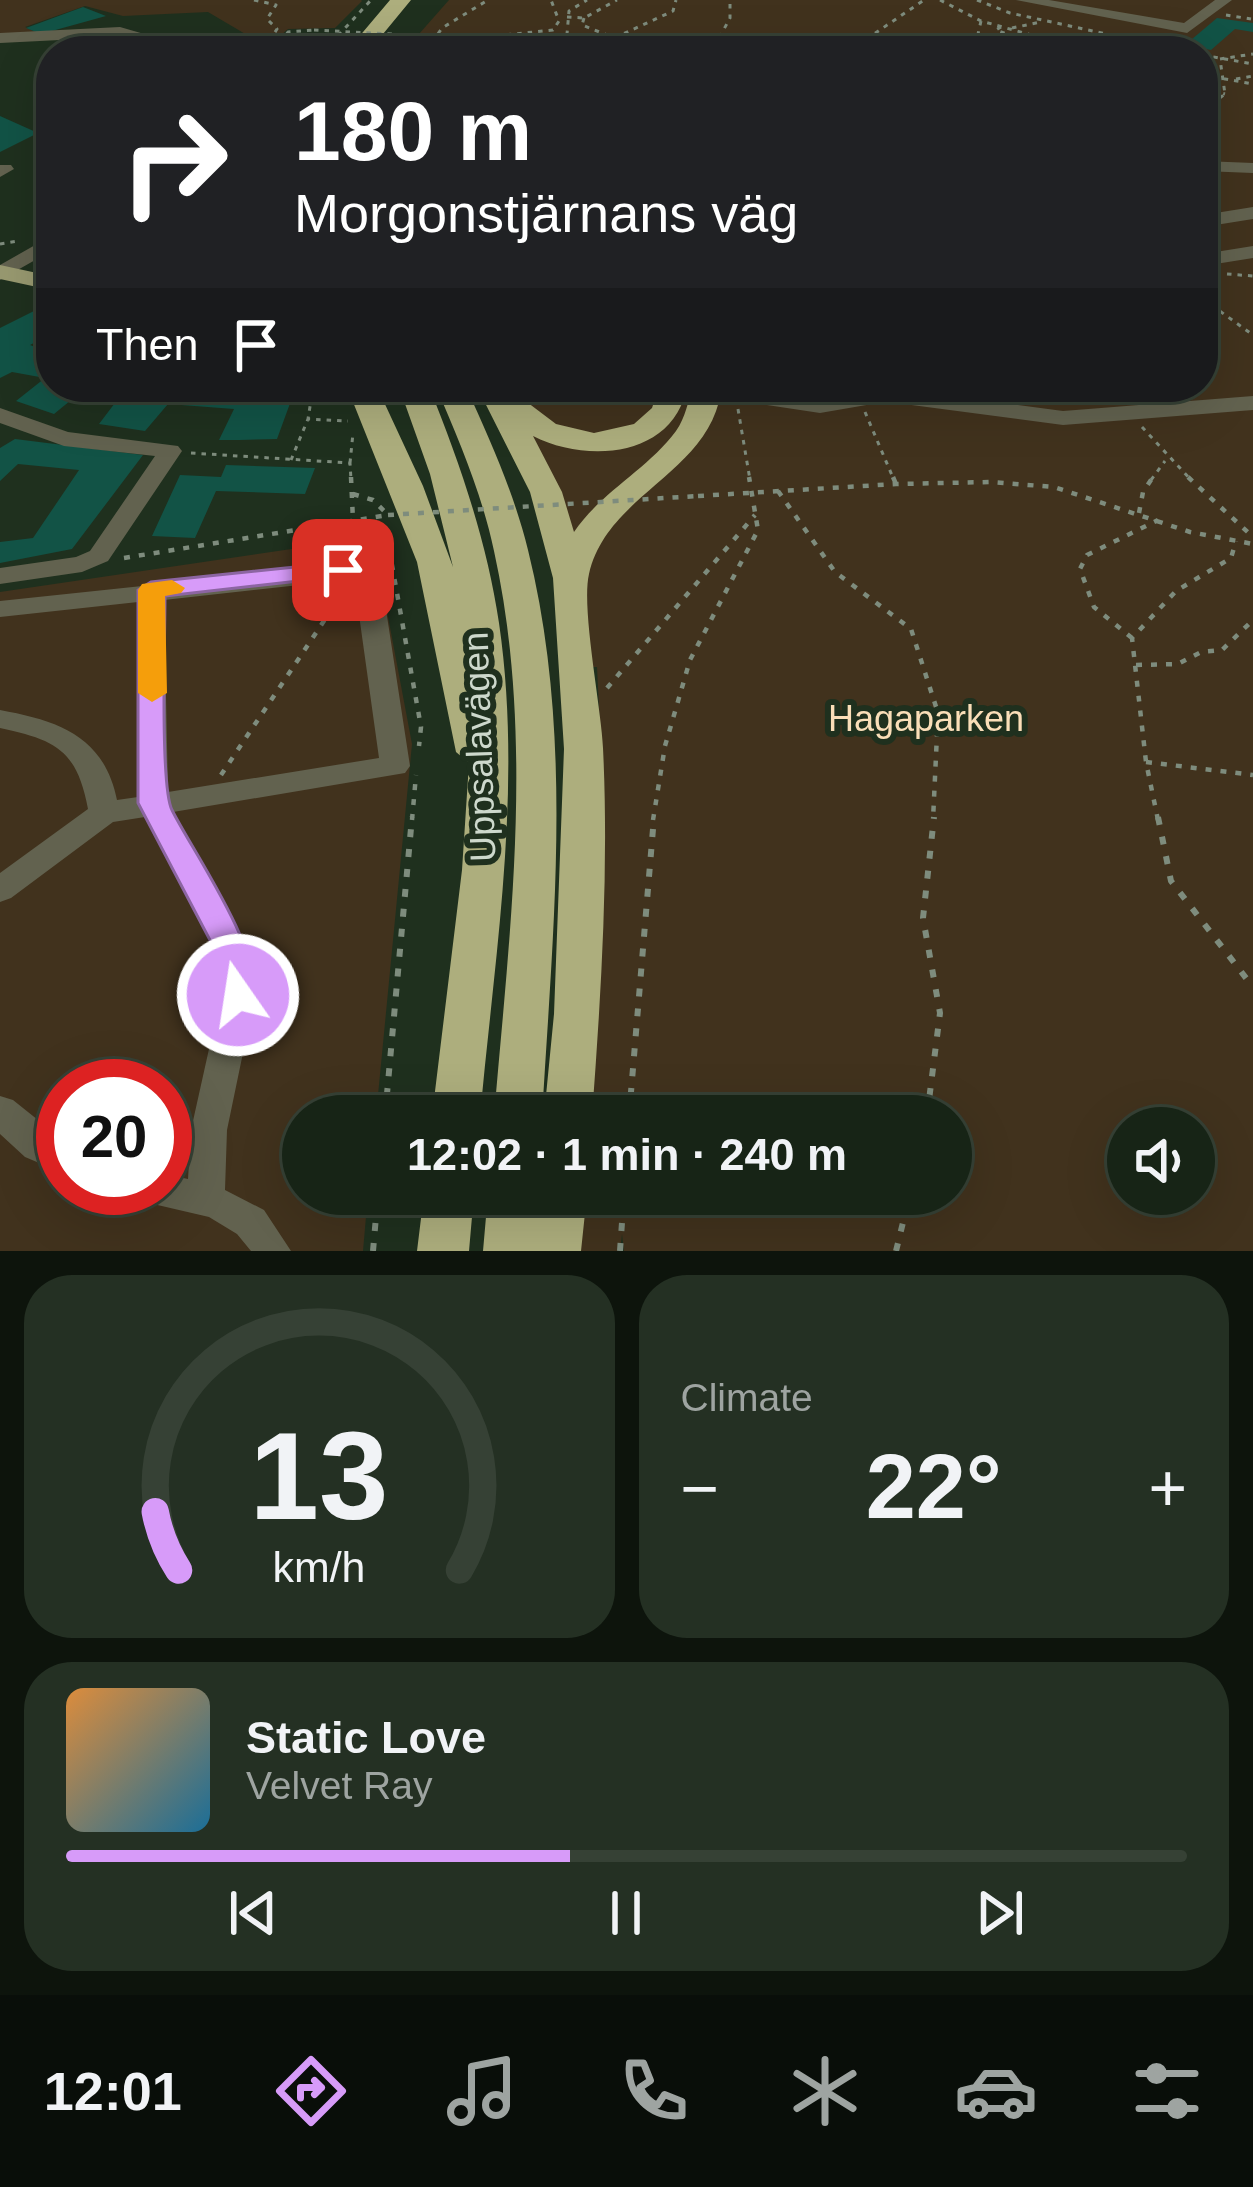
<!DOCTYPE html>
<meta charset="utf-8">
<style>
body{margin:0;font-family:Helvetica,sans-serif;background:#243023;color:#f1f3f6;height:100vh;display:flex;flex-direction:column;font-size:45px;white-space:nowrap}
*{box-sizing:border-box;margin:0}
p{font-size:39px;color:#9ea4a1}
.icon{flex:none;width:66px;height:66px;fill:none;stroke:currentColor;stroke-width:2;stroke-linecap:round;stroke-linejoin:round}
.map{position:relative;height:1251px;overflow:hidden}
.side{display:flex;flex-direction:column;gap:24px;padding:24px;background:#0d140c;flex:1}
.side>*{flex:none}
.top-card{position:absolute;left:36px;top:36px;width:1182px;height:366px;border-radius:48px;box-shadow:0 12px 48px #0002,0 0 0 3px #364135;background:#202124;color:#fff;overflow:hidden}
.controls{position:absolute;left:1107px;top:1107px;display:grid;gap:24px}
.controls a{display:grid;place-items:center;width:108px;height:108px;border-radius:50%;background:#172416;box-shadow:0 12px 48px #0002,0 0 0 3px #364135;font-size:60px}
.speed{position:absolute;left:36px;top:1059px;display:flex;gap:24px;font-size:60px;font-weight:700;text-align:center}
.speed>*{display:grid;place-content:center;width:156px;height:156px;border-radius:50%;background:#172416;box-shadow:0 12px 48px #0002,0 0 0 3px #364135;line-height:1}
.speed .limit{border:18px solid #d22;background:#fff;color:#111}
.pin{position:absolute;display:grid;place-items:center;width:102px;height:102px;color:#fff;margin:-51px;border-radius:24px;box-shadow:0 6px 18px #0006}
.me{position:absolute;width:132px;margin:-66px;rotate:347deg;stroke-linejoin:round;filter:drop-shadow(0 0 9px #0008)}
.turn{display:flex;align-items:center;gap:42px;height:252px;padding:0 60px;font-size:54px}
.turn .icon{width:156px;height:156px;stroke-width:2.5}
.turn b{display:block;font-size:84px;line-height:102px}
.then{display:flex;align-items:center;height:114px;padding:0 60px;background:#0003;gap:24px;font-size:45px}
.big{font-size:90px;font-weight:600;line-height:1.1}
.side .card{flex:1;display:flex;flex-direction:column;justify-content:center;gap:18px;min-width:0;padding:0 42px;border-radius:48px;background:#243023}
.side .dial{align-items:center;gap:0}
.dial svg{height:312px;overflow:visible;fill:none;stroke:#364135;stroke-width:7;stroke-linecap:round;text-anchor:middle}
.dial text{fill:#f1f3f6;stroke:none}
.song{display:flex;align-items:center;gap:36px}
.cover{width:144px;height:144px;border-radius:18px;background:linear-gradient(135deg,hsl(30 70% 55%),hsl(200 70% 35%))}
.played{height:12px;border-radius:6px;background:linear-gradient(90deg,#d79bf9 45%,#364135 45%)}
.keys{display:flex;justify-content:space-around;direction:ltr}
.heat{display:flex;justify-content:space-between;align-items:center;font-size:66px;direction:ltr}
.side .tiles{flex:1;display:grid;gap:24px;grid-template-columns:1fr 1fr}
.card:last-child{grid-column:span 2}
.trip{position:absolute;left:282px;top:1095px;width:690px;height:120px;border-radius:60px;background:#172416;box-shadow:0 12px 48px #0002,0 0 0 3px #364135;font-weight:600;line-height:120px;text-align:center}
.dock{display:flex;height:192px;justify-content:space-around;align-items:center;background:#090e09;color:#9ea4a1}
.dock .icon{width:84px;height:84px}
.dock .on{color:#d79bf9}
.dock b{font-size:54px;color:#f1f3f6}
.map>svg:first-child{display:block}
.green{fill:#41321d;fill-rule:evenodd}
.building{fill:#125346}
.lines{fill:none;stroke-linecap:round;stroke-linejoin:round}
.path-far2{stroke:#7e8c7d;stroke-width:3;stroke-dasharray:4.5 6;stroke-linecap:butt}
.path-far1{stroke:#7e8c7d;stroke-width:4.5;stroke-dasharray:6 9;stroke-linecap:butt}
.path{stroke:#7e8c7d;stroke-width:6;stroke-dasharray:8 12;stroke-linecap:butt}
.minor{fill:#62624f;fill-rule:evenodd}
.major{fill:#989970;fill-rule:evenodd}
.highway{fill:#adae7d;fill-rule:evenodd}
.path-bridge-far1{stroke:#7e8c7d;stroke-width:3;stroke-dasharray:4.5 6;stroke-linecap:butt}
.path-bridge{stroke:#7e8c7d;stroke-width:4.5;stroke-dasharray:6 9;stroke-linecap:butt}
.route{fill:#d79bf9;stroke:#8c65a2;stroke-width:3}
.slow{fill:#f59e0b}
.labels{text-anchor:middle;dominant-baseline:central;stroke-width:12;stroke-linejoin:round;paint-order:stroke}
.park-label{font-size:36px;fill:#fadeb8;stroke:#1f301e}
.street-label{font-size:36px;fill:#cdd8cc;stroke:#1f301e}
</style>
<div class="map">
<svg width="1253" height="1251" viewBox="0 0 1253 1251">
<rect width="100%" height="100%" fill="#1f301e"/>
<path class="green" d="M0,0H361L362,1L335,28L288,29L271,44V51H193L204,44L247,35L208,12L123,16L85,6L25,27L38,33L0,35Z
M449,0H1253V1251H624L622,1234L620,1251H578L584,1194H951V1116H591L602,769L597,667H590L503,387H1203V51H404ZM1128,1128H1194V1194H1128Z
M373,537L412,744L376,1116H303V1194H368L363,1251H0V592ZM63,1086H165V1188H63Z"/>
<path class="building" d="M83,7L106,16L41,34L26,28Z
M1217,18L1253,23V32L1235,29L1211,50L1185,45Z
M0,116L38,133L0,152Z
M40,308L51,311V334L30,345L51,353V387H87L54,414L16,401L45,378L12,372L0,378V328Z
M94,387H296L277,439L239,440H219L234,409L168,404L145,431L99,424L121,395Z
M15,439L143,455L72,549L0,563V542L33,538L79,470L18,464L0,481V448Z
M226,465L315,468L305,494L216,491L195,538L152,536L180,475L221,477Z"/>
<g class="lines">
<path class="path-far2" d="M254,0L276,5L267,19L277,29L263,51
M940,0L981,21L1089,51
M977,0L1010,13L1185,51
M1226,15L1251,19
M567,17L584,18L617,0
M584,18L582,25L612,37
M981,21L978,34L996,51
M1001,27L996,30L1053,51
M1012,28L1041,22
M448,37L465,39L450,51
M465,39L553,30L559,21L551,0
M468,42L489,50
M223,51L260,40H279
M275,51L288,32L314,30
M324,51L371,0
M426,51L442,28L488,0
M486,51L538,35
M553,51L567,34L569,11L587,0
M586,51L673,11L676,0
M660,51L717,42L730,18V0
M849,51L924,0
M1203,55L1253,64
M1220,59L1253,54
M1203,75L1253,84
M1236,79L1253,76
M1203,88L1225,94
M1203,111L1225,94L1220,59
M0,244L18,241
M1227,274L1253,276
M1203,299L1253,335
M307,387L312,394L308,419
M1019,387L1043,394L1088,387
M1075,393L1117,394
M738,409L750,480
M865,412L894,480
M1142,427L1191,480
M191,453L350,463L351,480
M291,460L308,419L348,421
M350,463L353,433
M1151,480L1165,461"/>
<path class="path-far1" d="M351,477L353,521L380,539L390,554L421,727L419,746
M893,477L896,484
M1188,477L1253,537
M778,491L835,572L911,629L938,713L933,820
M353,494L373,500L384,511
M698,496L896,484L991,482L1054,487L1190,532L1253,544
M1139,513L1143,492L1153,477
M308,531L311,555L341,552
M341,553L369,531
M124,558L388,515
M1132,638L1094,607L1080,569L1087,555L1158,520
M1136,665L1178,664L1201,652L1222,650L1253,620
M607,688L755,515
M1146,762L1253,775
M221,775L340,597L341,588
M412,820L416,775
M653,820L665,746L690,660L758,530L749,477
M1158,820L1146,762L1132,638L1176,591L1231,558L1236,541"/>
<path class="path" d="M1158,817L1171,881L1253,987
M385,1116L412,817
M629,1116L654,817
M927,1116L940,1013L923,918L934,817
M373,1251L378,1194
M620,1251L624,1194
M896,1251L910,1194"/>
<path class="minor" d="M1016,0H1049L1184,23L1215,0H1232L1187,33Z
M120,27L203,51H176L120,37L0,43V33Z
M1203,161L1253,163V173L1203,171Z
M0,165H11L14,169L0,177Z
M1253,207V219L1203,227V215Z
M51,236V251L0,280V265Z
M1253,246V258L1203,266V254Z
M663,387L748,388L820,399L878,389L904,390L1063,411L1253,396V410L1063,425L904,404L878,403L820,413L748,402L671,398L663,396Z
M0,408L68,432L178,446L182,451L108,561L82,572L0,584V568L76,557L90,551L155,456L64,446L0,423Z
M359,563L381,577L410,766L405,773L173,812L244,942L255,995L227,1130L225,1190L264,1210L291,1251H251L237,1234L209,1217L136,1200L130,1188H165V1174L188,1179L191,1130L221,995L210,942L145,817L113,822L11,898L0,902V873L88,809C77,750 56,740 0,728V710C59,721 104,736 117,800L138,797V602L0,617V601ZM354,579L379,758L168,792L164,600Z
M0,1096L13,1100L63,1140V1173L25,1157L0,1134Z"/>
<path class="major" d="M0,265L51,276V290L0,279Z"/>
<path class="highway" d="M390,0H411L369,51H347Z
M347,387H377L423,486L453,567L430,474L399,387H429C460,463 487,542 499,623C523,787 495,953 480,1116H432L462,870L469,763L456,752L417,562Z
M436,387H466C490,440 514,493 528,550C574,735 553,927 542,1116H494C510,928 535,737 494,551C482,494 459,440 436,387Z
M477,387H507L556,424L594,433L634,424L652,408L659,387L686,391C670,458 586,463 533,436L562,492L574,532C602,491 647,470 676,431C686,417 687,402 694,387H718L721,392C708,474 607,494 589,574C581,608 601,706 603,748C609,869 601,995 592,1116H544L554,1014L564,749L553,578L530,492Z
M424,1194H474L469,1251H417Z
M488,1194H587L581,1251H483Z"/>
<path class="path-bridge-far1" d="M314,30L448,37"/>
<path class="path-bridge" d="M388,515L698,496"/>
</g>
<path class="route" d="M343,562L352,564L356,570L352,575L165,596C165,634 160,787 172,810C192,851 272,963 250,1005L238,1009L226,1005L211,942L138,803V590L151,582Z"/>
<path class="slow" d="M172,580L185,588L181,593L165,596L167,693L152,702L138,693V590L142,584Z"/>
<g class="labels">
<g class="park-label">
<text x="926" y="718">Hagaparken</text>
</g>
<g class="street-label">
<text transform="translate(479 747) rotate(-92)">Uppsalavägen</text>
</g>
</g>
</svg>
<div class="controls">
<a><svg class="icon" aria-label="sound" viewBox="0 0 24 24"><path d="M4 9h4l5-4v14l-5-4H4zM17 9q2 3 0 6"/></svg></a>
</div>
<div class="speed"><div class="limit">20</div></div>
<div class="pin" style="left:343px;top:570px;background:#d93025"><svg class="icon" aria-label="arrive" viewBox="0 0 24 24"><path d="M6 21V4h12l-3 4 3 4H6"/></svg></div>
<svg class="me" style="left:238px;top:995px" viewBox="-20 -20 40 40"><circle r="17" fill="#d79bf9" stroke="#fff" stroke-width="3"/><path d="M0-11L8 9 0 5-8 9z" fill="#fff"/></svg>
<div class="trip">12:02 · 1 min · 240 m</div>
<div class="top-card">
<div class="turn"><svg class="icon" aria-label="right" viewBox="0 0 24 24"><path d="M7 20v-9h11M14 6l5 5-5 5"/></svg><div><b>180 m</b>Morgonstjärnans väg</div></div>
<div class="then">Then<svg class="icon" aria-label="arrive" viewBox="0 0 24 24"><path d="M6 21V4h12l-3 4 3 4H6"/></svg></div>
</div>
</div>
<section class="side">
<div class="tiles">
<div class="card dial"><svg viewBox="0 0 100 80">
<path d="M14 69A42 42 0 1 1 86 69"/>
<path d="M14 69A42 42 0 0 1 8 54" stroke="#d79bf9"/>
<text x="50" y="56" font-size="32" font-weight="700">13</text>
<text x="50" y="72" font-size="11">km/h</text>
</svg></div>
<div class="card"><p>Climate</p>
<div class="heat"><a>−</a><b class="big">22°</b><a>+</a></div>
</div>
<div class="card">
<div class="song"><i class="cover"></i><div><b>Static Love</b><p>Velvet Ray</p></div></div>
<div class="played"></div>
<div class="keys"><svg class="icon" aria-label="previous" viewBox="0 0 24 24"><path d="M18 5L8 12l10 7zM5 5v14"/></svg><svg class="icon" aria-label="pause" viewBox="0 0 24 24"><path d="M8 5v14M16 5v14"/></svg><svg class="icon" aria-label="next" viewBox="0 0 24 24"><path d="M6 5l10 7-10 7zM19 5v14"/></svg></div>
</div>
</div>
</section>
<nav class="dock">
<b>12:01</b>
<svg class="icon on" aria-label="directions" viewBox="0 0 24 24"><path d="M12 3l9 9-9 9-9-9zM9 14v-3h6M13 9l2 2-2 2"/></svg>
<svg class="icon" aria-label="music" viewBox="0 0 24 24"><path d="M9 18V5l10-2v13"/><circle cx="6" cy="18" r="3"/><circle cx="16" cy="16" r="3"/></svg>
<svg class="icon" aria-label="phone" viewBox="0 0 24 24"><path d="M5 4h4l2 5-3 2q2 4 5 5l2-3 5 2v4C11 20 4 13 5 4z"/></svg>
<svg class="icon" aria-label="climate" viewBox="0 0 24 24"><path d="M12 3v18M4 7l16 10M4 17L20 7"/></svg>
<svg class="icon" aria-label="car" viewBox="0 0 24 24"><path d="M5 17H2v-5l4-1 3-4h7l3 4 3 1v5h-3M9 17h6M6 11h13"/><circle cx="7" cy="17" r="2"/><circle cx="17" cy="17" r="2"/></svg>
<svg class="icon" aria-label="filters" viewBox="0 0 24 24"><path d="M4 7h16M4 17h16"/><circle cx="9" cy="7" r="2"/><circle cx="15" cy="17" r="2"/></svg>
</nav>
